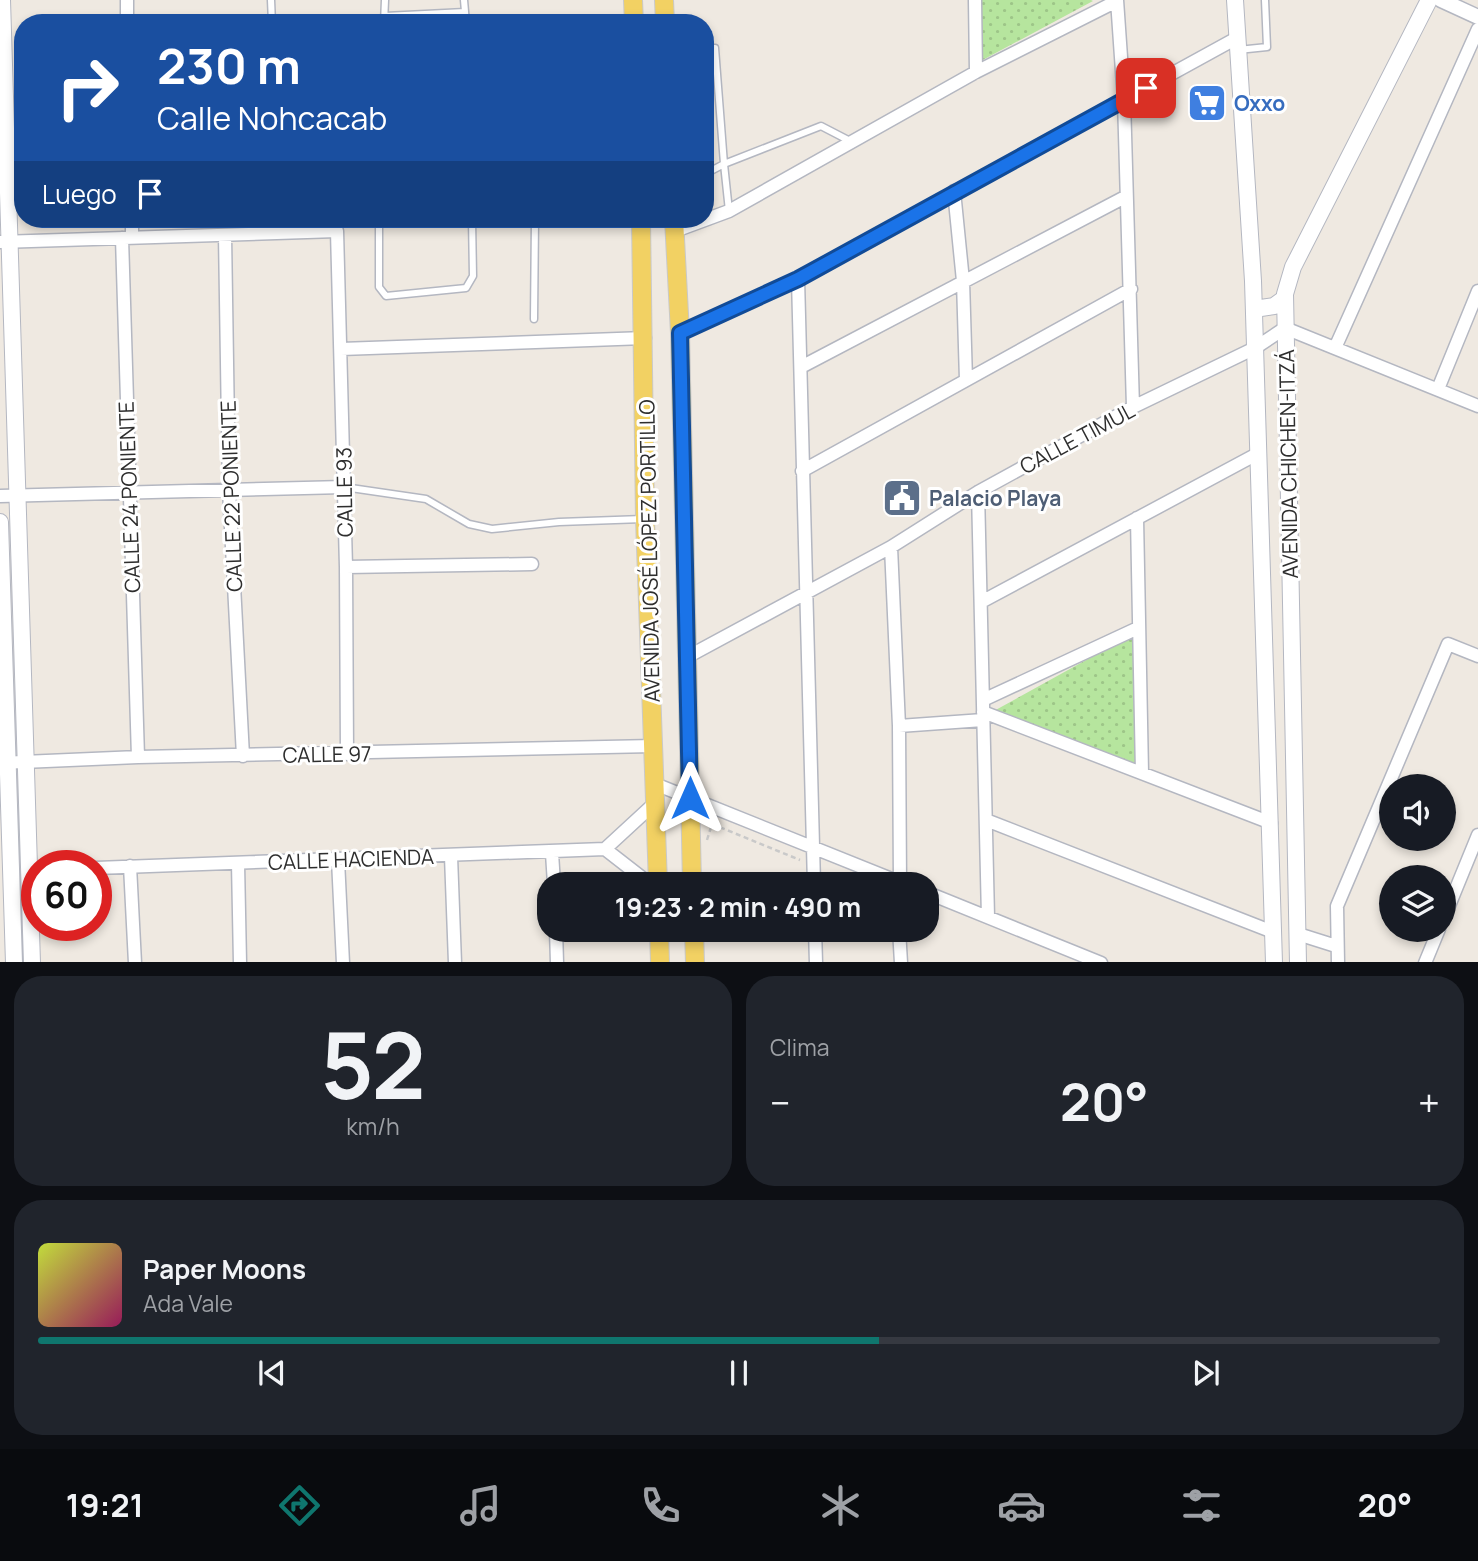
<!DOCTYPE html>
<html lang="es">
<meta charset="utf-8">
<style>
body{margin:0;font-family:Manrope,sans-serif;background:#20242c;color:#f1f3f6;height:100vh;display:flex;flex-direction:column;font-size:26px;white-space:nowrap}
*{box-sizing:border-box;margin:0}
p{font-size:23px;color:#9ea1a6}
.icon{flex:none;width:38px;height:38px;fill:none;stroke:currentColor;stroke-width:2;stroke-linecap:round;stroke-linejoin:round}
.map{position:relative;height:962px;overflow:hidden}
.sheet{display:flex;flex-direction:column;gap:14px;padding:14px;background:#0d0f14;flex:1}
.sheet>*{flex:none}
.top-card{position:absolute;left:14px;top:14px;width:700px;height:214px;border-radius:28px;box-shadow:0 4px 10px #0003;background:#1a4fa0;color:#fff;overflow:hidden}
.controls{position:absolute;left:1379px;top:774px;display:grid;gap:14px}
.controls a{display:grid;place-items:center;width:77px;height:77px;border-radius:50%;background:#171b24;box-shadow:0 4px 10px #0003;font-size:35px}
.speed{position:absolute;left:21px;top:850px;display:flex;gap:14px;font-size:35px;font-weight:700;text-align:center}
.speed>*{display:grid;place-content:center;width:91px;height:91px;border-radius:50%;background:#171b24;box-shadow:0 4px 10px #0003;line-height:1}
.speed .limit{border:10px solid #d22;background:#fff;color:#111}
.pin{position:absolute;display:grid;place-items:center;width:60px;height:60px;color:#fff;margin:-30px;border-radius:14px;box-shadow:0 4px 10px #0006}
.me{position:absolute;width:77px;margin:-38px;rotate:0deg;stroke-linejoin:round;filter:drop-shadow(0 0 5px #0008)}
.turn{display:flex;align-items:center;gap:24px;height:147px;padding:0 28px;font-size:32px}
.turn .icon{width:91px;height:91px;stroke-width:2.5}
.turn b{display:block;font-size:49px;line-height:60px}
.then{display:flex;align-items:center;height:66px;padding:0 28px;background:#0003;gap:14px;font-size:26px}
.big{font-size:52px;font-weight:700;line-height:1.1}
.sheet .card{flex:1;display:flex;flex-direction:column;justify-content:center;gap:10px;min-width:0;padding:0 24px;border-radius:28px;background:#20242c}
.sheet .dial{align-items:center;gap:0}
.dial b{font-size:91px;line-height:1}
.song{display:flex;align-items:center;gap:21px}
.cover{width:84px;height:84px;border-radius:10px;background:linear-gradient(135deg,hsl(70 70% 55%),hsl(330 70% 35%))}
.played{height:7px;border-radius:4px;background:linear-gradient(90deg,#0f766e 60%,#363941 60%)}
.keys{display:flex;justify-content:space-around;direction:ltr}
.heat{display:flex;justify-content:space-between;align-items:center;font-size:38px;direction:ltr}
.sheet .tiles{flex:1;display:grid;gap:14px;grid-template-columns:1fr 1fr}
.card:last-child{grid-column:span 2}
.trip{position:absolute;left:537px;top:872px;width:402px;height:70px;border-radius:28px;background:#171b24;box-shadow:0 4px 10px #0003;font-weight:700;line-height:70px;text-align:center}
.tab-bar{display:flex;height:112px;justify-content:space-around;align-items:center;background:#090b0e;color:#9ea1a6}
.tab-bar .icon{width:49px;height:49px}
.tab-bar .on{color:#0f766e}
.tab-bar b{font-size:32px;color:#f1f3f6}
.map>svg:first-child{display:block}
.park{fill:url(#park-dots)}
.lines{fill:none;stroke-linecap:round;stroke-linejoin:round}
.service-casing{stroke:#b4b7c1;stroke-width:9}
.minor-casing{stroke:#b4b7c1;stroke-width:15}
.tertiary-casing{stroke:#b4b7c1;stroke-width:17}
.secondary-casing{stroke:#b4b7c1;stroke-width:18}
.primary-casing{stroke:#c9c9c9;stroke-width:20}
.path{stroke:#c9c9c9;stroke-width:2.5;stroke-dasharray:5 3.5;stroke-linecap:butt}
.service{stroke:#fff;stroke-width:6}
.minor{stroke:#fff;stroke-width:12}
.tertiary{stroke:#fff;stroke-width:14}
.secondary{stroke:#fff;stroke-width:16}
.primary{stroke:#f2d163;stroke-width:18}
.route-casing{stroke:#114b97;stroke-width:18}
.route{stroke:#1a73e8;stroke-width:12}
.labels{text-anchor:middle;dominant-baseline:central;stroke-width:6;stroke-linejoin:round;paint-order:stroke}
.shop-label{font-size:21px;font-weight:bold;fill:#366cbe;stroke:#fff;text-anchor:start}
.street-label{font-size:21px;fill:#2e2e2e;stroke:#fff}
.service-label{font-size:21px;font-weight:bold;fill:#4e5e75;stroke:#fff;text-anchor:start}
</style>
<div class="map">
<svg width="1478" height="963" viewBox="0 0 1478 963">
<defs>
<pattern id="park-dots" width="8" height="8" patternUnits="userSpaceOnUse" patternTransform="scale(1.75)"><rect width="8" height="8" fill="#b6e59e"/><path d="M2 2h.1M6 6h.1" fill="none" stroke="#9dc588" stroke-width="1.8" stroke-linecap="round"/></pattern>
</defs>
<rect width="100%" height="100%" fill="#efe9e1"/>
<path class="park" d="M982,0H1091L1093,1L977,63Z
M1135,633V764L992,712Z"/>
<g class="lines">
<g class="service-casing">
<path id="service" d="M271,0L272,23
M464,0L466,23
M385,16L465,12
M384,23L385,0
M705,48H715L724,164L705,174
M1238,50L1267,47L1265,0
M729,211L724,164L821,126L850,141
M379,219V287L386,296L466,288L473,276L472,219
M534,319L535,219
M344,487L426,499L469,524L492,529L559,522L643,519"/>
</g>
<g class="minor-casing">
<path id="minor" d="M127,0V23
M975,0L976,72
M1117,0L1124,100L1133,407
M954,191L963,281L966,380
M132,219V238
M675,231L729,211L976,72L1117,1
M225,235L229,490L243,756
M122,238L138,757
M0,242L337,231L346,567L347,754
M798,279L814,884
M680,333L798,279L1235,39
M1335,348L1478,29
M341,349L645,338
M801,367L1125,197
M1438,389L1478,291
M802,471L1131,289
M978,492L988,917
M0,496L344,487
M1137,518L1142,773
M891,547L899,726L900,884
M346,567L532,564
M983,601L1257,454
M689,656L891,547L978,492L1133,407L1255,348L1285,328L1478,406
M983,700L1138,628
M983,712L1271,823
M899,726L983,720
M0,763L138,757L654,746
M655,784L904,884
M986,820L1273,932
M605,849L650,884
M552,853L554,884
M451,856L455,963
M338,860L343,963
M238,863L240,963
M130,866L135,963
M96,868L605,849L656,802
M928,893L1101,963
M1444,918L1478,835
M556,929L557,963
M815,929L816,963
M899,929L901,963
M1298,934L1336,946
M1338,963L1337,906L1448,644L1478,656
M1425,963L1439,929"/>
</g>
<g class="tertiary-casing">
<path id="tertiary" d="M1441,0L1478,17"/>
</g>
<g class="secondary-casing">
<path id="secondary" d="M2,0L32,963
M1235,0L1253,281L1274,963
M1254,309L1274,306L1285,298
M0,522L14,963
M1298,963L1285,294L1293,267L1429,0"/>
</g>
<g class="primary-casing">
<path id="primary" d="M633,0L634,23
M664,0L665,23
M641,219L645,519L658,884
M674,219L680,333L692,884
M659,929L660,963
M694,929L695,963"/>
</g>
<path class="path" d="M707,840L712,824L800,860"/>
<use href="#service" class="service"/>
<use href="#minor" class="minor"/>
<use href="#tertiary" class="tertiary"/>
<use href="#secondary" class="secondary"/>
<use href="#primary" class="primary"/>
</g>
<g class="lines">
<g class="route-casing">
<path id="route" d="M690,798L680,333L798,279L1146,88"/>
</g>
<use href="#route" class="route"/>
</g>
<defs>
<g id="supermarket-square" transform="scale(2.0125)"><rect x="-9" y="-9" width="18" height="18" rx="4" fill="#3f7fe0" stroke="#fff"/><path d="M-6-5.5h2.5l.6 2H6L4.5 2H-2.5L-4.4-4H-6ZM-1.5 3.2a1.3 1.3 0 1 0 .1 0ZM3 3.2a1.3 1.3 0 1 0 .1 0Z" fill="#fff"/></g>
<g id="civic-square" transform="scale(2.0125)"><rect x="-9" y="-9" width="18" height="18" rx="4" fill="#5c6f8a" stroke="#fff"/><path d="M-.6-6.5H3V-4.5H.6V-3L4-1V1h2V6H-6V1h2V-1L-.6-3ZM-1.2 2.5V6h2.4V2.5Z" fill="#fff"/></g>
</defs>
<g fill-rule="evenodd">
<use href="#supermarket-square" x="1207" y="103"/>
<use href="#civic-square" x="902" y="498"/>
</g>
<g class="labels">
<g class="shop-label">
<text x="1234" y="103">Oxxo</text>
</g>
<g class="street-label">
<text transform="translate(1077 438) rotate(-28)">CALLE TIMUL</text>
<text transform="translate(1288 464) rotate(-91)">AVENIDA CHICHEN-ITZÁ</text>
<text transform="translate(344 492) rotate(-91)">CALLE 93</text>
<text transform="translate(231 496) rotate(-92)">CALLE 22 PONIENTE</text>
<text transform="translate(129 497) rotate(-92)">CALLE 24 PONIENTE</text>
<text transform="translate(649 551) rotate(-91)">AVENIDA JOSÉ LÓPEZ PORTILLO</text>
<text transform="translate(327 754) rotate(-1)">CALLE 97</text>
<text transform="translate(351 859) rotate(-2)">CALLE HACIENDA</text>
</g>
<g class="service-label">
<text x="929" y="498">Palacio Playa</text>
</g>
</g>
</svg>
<div class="controls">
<a><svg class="icon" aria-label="sound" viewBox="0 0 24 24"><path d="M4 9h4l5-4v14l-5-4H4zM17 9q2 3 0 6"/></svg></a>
<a><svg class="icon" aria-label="layers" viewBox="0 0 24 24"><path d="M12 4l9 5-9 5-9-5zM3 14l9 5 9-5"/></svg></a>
</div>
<div class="speed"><div class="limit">60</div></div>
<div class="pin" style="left:1146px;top:88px;background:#d93025"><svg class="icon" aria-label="arrive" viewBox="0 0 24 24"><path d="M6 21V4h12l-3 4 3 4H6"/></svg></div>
<svg class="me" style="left:690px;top:798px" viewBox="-20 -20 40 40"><path d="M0-17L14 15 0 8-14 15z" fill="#1a73e8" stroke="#fff" stroke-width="4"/></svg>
<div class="trip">19:23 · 2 min · 490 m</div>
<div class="top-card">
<div class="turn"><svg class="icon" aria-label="right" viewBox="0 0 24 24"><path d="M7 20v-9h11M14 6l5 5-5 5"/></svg><div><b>230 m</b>Calle Nohcacab</div></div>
<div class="then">Luego<svg class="icon" aria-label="arrive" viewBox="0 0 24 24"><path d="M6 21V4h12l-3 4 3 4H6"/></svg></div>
</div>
</div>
<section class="sheet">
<div class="tiles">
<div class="card dial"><b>52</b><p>km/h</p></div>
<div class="card"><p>Clima</p>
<div class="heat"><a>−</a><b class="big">20°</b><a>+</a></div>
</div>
<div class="card">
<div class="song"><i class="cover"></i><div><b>Paper Moons</b><p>Ada Vale</p></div></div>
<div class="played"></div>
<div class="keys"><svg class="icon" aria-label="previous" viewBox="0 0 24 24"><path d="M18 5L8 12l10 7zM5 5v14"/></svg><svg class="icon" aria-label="pause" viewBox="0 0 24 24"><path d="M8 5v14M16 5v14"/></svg><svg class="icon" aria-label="next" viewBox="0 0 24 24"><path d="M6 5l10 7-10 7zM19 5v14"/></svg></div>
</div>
</div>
</section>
<nav class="tab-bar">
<b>19:21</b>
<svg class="icon on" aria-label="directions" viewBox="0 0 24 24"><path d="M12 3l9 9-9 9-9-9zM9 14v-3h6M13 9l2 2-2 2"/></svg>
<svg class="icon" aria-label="music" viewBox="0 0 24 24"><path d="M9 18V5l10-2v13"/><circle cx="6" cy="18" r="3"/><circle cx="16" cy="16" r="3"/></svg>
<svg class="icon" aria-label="phone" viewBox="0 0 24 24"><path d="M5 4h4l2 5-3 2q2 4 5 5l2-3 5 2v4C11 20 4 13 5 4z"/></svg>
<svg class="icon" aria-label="climate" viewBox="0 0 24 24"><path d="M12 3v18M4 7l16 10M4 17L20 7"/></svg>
<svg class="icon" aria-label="car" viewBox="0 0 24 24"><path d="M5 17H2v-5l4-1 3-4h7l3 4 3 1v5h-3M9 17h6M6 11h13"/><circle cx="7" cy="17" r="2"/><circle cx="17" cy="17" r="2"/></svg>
<svg class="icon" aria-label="filters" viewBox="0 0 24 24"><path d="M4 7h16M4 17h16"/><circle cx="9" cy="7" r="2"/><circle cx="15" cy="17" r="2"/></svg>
<b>20°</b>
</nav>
